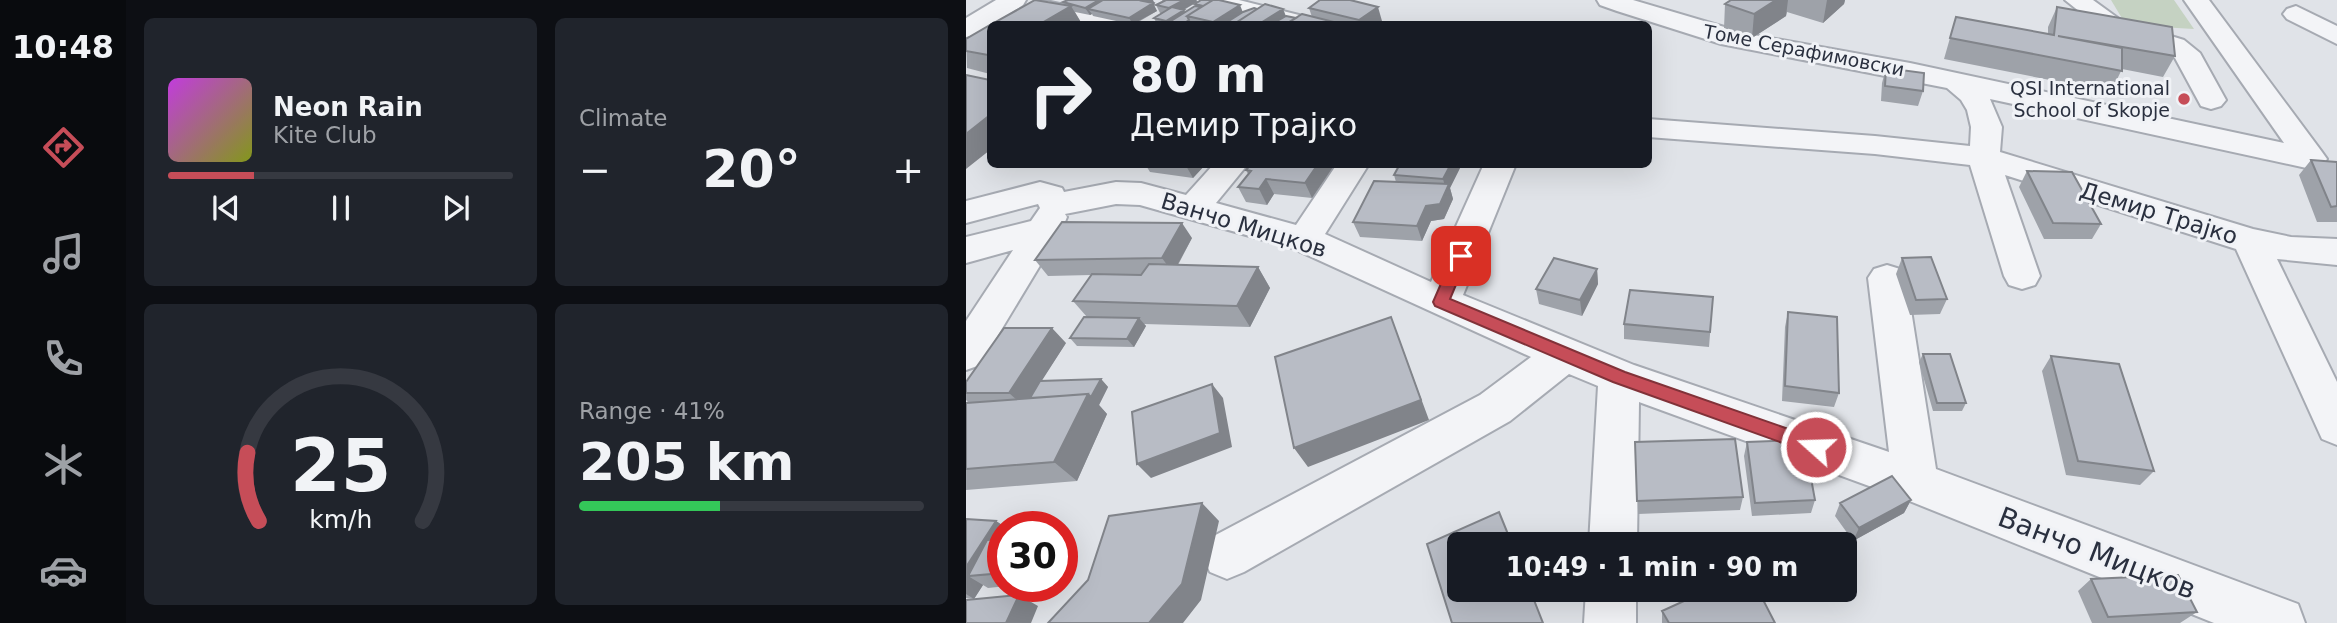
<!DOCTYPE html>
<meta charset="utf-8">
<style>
body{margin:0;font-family:"DejaVu Sans",sans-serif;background:#20242c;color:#f1f3f6;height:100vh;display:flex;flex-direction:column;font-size:26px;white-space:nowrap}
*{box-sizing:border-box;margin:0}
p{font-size:23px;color:#9ea1a6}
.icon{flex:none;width:38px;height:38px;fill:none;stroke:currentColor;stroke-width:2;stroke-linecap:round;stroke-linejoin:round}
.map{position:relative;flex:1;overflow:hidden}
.drawer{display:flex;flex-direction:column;gap:18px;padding:18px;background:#0d0f14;width:840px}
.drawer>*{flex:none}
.top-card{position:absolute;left:21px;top:21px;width:665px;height:147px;border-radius:10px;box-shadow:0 7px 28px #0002;background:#171b24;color:#f1f3f6;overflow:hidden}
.speed{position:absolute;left:21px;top:511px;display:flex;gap:14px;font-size:35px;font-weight:700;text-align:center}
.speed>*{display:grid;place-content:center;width:91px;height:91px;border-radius:50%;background:#171b24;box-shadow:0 7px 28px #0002;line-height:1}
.speed .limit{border:10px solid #d22;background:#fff;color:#111}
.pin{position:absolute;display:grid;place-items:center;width:60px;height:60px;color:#fff;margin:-30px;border-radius:14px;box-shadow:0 4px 10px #0006}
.me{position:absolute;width:77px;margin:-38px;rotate:290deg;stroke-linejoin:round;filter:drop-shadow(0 0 5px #0008)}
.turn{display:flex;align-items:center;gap:24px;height:147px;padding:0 28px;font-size:32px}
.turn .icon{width:91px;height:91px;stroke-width:2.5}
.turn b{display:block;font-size:49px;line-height:60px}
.big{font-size:52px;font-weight:700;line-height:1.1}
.drawer .card{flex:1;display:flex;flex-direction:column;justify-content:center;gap:10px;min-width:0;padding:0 24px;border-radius:10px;background:#20242c}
.drawer .dial{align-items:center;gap:0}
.dial svg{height:182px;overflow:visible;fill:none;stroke:#363941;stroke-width:7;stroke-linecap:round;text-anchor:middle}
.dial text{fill:#f1f3f6;stroke:none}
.song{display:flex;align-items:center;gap:21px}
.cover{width:84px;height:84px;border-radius:10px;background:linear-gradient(135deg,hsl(290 70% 55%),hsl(70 70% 35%))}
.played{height:7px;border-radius:4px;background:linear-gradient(90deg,#c64d58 25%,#363941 25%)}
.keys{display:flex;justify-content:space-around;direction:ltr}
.heat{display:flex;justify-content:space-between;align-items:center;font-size:38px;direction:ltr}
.charge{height:10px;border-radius:5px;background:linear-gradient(90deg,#34c759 41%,#363941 0)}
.drawer .tiles{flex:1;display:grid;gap:18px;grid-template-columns:repeat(2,1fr)}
.trip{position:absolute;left:481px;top:532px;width:410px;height:70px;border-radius:10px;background:#171b24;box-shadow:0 7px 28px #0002;font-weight:700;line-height:70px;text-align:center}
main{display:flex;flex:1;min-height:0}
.menu{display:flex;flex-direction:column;width:126px;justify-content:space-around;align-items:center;background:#090b0e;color:#9ea1a6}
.menu .icon{width:49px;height:49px}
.menu .current{color:#c64d58}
.menu b{font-size:32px;color:#f1f3f6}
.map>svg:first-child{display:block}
.green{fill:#c5d2c2}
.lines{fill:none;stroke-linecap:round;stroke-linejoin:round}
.minor-casing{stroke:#a6aab2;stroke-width:4}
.minor{fill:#f3f4f7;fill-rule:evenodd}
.wall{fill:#9ea2a9;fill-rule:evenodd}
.shaded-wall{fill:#81848a}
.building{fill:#b8bcc5;stroke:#81848a;stroke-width:2}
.route{fill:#c64d58;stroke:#813239;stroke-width:2}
.poi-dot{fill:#c64d58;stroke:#f0f2f6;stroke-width:2.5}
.labels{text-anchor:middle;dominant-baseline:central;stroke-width:6;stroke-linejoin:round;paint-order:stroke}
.far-street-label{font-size:19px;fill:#2a303f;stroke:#f0f2f6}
.far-poi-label{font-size:19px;fill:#2a303f;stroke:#f0f2f6;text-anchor:end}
.street-label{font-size:23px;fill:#2a303f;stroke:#f0f2f6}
.near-street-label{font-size:28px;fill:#2a303f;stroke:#f0f2f6}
</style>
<main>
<nav class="menu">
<b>10:48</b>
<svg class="icon current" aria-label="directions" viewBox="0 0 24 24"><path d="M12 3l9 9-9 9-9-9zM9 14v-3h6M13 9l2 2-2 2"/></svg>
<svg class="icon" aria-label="music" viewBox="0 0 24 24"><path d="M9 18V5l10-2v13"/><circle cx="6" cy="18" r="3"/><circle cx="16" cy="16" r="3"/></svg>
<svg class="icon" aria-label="phone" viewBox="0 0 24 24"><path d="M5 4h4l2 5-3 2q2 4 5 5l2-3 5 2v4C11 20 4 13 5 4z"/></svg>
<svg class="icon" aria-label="climate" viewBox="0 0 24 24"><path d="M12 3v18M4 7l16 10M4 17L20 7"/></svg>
<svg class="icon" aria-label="car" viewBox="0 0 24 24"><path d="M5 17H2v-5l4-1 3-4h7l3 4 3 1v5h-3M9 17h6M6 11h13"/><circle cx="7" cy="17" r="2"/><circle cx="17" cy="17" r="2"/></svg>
</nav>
<section class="drawer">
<div class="tiles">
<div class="card">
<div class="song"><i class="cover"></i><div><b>Neon Rain</b><p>Kite Club</p></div></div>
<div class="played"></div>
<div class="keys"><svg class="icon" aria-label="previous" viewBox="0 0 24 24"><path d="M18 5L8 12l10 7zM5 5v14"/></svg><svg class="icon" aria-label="pause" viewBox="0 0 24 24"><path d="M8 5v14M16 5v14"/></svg><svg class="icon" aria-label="next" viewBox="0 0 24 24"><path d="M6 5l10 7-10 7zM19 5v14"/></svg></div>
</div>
<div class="card"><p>Climate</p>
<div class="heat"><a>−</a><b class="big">20°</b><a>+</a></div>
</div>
<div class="card dial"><svg viewBox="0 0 100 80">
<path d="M14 69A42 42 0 1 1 86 69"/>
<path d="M14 69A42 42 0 0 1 9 39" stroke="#c64d58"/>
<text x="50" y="56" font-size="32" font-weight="700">25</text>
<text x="50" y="72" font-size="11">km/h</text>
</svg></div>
<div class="card"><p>Range · 41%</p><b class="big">205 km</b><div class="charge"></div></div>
</div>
</section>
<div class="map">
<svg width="1371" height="623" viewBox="0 0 1371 623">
<rect width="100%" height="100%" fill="#e0e3e8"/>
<path class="green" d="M1145,0H1208L1228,29L1160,25Z"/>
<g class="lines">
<g class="minor-casing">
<path id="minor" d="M30,0H60L57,5L9,35L0,37V18Z
M231,0H273L349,19L353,24H311L234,5Z
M631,0H667L782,34L944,63L1318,143L1218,0H1243L1356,152L1361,159L1356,166L1345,169L1024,99L1036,127L1034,152L1287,229L1325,237L1371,239V265L1311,259L1371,382V445L1356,439L1270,249L1039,175L1074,276L1069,285L1056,289L1043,285L1038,276L1004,165L909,154L682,137V119L909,136L1004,146L1005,127L1001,110L995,100L981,88L755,44L651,11L634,5Z
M1099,0H1127L1156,21L1218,40L1234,53L1260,100L1255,106L1245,109L1235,106L1209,58L1200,52L1138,31Z
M80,1L163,19L167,24H119L71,14L67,9L71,4Z
M1330,6L1371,26V44L1321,19L1317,14L1321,9Z
M248,164H282L250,203L330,225L371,164H403L359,234L465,282L518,164H550L497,295L668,365L923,452L902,278L908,269L921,265L934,269L940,278L970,469L1332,604L1339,623H1248L936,498L673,402L671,544H623L632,386L603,374L544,421L278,572L261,579L244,572L236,555L244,538L514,395L565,357L326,248L174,205L150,204L99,214L101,217L96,229L14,365L0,370V321L47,250L0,263V237L65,221L74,208L72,204L0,223V201L74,182L96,188L98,192L150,182L175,183L220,195Z
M620,590H670V623H618Z"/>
</g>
<use href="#minor" class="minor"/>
</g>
<path class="wall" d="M196,0H230L231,2L218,10L219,12L230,6L229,4L277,12L291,9H317L320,16L330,18L346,17L343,8L416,21L411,24H191L188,18L196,13H194L190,5L197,2Z
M765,0H879L878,4L857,23L821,12L820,16L786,38L758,28L759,4Z
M97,2L189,4L188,5L191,11L169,24H164L127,16L126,14L124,15L109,12L116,24H26L99,5Z
M1091,7L1209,56L1197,77L1156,69L1145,92L978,59L990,17L1082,34V27Z
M24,25V74L1,68L0,39Z
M920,68L957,91L952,106L915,101L916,83Z
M1345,160L1371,162V222H1351L1333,175Z
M73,164H96L93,168H76Z
M179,164H240L227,178L184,172Z
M285,164H369L346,198L308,194L301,205L280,202L272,187L282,174L280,170Z
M434,164H496L484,188L487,199L478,219L465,221L456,241L394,237L387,222L430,182L428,175Z
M1061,171L1135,224L1126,239H1078L1053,187Z
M226,238L212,265L292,267L304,288L284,327L178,324L180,326L168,347L111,346L104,338L121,317L107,301L125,275L82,276L69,260ZM176,274L175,275H145Z
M936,258L981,299L974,314L944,315L930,274Z
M631,269L632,284L616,316L573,304L570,289Z
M747,297L743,347L658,339V324Z
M822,312L873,393L868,407L816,401L819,327Z
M100,343L75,381L135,379L142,387L133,405L141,414L111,481L0,490V403H3L0,400V382Z
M957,354L1000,403L996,411H967L953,362Z
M1085,356L1188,471L1174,485L1100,475L1076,371Z
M669,442L777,497L774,510L672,514Z
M781,442L849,500L845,513L786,516L778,456Z
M945,500L938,513L887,541L869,516L874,503Z
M0,519L30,521L39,527H37V586H41L22,588L17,585L8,599L0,598Z
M1125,579L1231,612L1214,623H1126L1112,591Z
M696,611L809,623H696Z"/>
<path class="shaded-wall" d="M133,0H148L122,9L126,14L124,15L119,8Z
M180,0H187L189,4L188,5L191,11L167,24L163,18Z
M218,0H230L231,2L206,16L203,8Z
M810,0H822L820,16L786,38L788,14Z
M861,0H879L878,4L857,23Z
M274,5L280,20L273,24H248L247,22Z
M105,6L116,24H74Z
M412,7L416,21L411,24H394L393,20Z
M317,9L322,23L321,24H281Z
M218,10L221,16L205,21L207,24H201L200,21Z
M223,20L225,24H217Z
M24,115V150L0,169V134Z
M219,164H240L227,178Z
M352,164H369L346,198L339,183Z
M485,164H496L484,188L487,199L478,219L465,221L456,241L451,226L460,206L480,190L477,179Z
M300,179L308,194L301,205L293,189Z
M216,223L226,238L207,273L196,258Z
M292,267L304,288L284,327L271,306Z
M631,269L632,284L616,316L614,300Z
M425,317L463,420L342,467L328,448Z
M173,318L180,326L168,347L161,339Z
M86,328L100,343L59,407L43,393Z
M135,379L142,387L133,405L141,414L111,481L88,462L122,394Z
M246,384L257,398L266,447L185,478L171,464Z
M945,500L938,513L887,541L893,528Z
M236,503L253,521L235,600L217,623H183Z
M30,521L39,527H37V553L2,576L17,585L8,599L0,594V567Z
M53,595L72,606L65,623H40Z"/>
<path class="building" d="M69,0L105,6L74,24H26Z
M102,0H133L119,8L97,2Z
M137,0H180L177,1L187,3L163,18L122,9Z
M200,0H218L203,8L190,5Z
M235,0H247L237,6L229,4Z
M247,0H253L274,5L247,22L221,16Z
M354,0H384L412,7L393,20L343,8Z
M765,0H810L788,14L759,4Z
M299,4L317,9L293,24H268Z
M229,6L235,7L221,16L223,20L217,24L205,21Z
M206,7L218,10L200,21L188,18Z
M1091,7L1206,27L1209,56L1092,36L1156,48V71L984,38L990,17L1088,35Z
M288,8L291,9L268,24H258L277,12Z
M336,14L372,23L370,24H320Z
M320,16L330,18L320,24H306Z
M24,25V54L22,55L0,51V39Z
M920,68L958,73L957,91L919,86Z
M0,75L24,80V115L0,134Z
M1345,160L1371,162V206L1365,207Z
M285,164H352L339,183L300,179L293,189L272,187L285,171L280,170Z
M434,164H485L477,179L428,175Z
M1061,171L1106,172L1135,224L1087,223Z
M408,181L483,184L474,204L460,206L451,226L387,222Z
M96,222L216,223L196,258L69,260Z
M965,257L981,299L950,300L936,258Z
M588,258L631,269L614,300L570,289Z
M183,264L292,267L271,306L107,301L126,274L175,275Z
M664,290L747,297L744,332L658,324Z
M822,312L871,317L873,393L819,386Z
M118,317L173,318L161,339L104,338Z
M425,317L455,400L328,448L309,357Z
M38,328H86L43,393H0V382Z
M957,354H984L1000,403H971Z
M1085,356L1153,364L1188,471L1112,461Z
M135,379L125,397L122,394L64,398L74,381Z
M246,384L254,433L171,464L166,412Z
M122,394L88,462L0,469V403Z
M769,439L777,497L671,501L669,442Z
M838,440L849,500L789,503L781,442Z
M926,476L945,500L893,528L874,503Z
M236,503L216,584L183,623H82L122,580L143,516Z
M533,512L546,544H494V590H564L577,623H486L461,544Z
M0,519L30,521L0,567Z
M37,539V573L2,576L21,540Z
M1212,575L1231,612L1142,617L1125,579Z
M742,590H792L809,623H703L696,611Z
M53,595L40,623H0V600Z"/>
<path class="route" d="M495,251L502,256L484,299L659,372L857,441L860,447L857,453L850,455L647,382L469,306L467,302L487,256Z"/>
<circle class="poi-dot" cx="1218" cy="99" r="7"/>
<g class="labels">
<g class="far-street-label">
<text transform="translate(838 50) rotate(11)">Томе Серафимовски</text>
</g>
<g class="far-poi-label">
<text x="1204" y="88">QSI International<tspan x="1204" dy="22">School of Skopje</tspan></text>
</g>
<g class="street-label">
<text transform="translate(1193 213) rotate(17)">Демир Трајко</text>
<text transform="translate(278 225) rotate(17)">Ванчо Мицков</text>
</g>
<g class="near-street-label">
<text transform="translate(1131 553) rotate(21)">Ванчо Мицков</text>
</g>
</g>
</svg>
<div class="speed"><div class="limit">30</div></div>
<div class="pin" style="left:495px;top:256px;background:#d93025"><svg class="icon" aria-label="arrive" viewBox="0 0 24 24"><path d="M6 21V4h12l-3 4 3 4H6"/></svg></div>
<svg class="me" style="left:850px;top:447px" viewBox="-20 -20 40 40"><circle r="17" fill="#c64d58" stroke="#fff" stroke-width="3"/><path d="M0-11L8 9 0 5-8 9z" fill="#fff"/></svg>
<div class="trip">10:49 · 1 min · 90 m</div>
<div class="top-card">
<div class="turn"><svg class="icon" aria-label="right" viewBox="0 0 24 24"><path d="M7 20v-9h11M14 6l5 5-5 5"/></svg><div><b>80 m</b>Демир Трајко</div></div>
</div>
</div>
</main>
